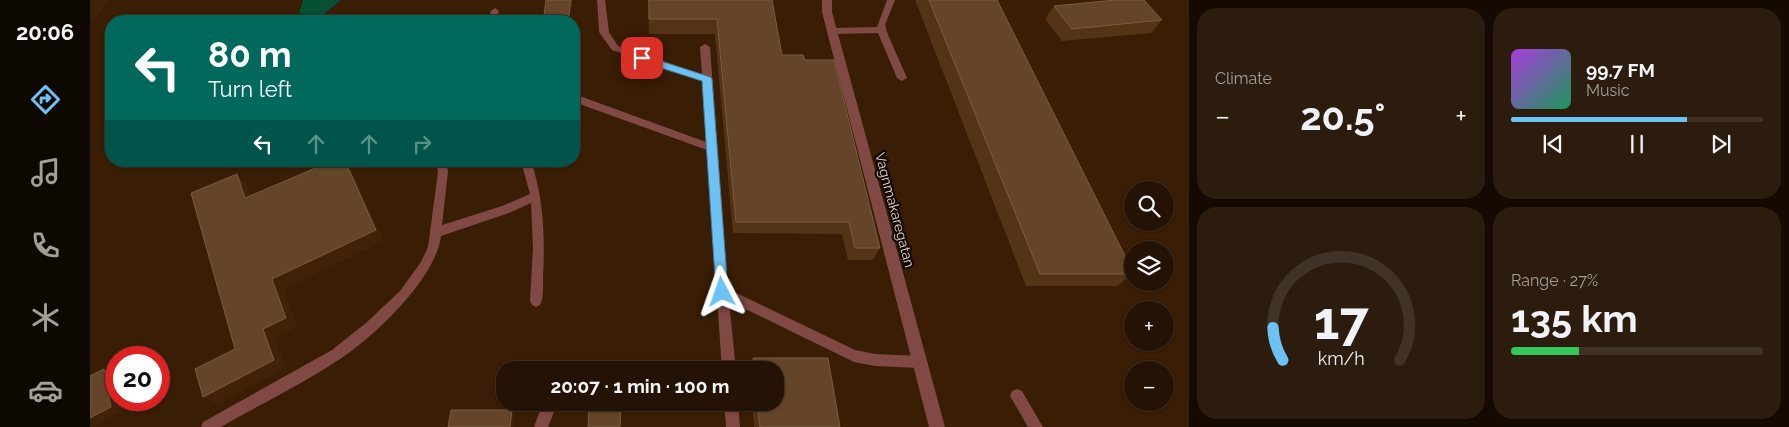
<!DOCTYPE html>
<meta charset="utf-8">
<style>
body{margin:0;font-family:Raleway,sans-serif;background:#2c1c0e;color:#f1f3f6;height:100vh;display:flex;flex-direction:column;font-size:19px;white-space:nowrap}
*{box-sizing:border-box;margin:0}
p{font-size:16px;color:#a39e9a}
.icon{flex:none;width:28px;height:28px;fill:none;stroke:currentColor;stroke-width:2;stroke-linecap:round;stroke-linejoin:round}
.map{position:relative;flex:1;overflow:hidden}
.details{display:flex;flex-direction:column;gap:8px;padding:8px;background:#140a02;width:600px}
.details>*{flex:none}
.guide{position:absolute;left:15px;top:15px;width:475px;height:152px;border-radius:20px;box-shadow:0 1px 4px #0004,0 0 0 1px #413226;background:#00695c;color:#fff;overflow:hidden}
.controls{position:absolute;left:1034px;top:181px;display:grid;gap:10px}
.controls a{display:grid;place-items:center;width:50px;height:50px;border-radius:50%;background:#241304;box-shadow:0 1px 4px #0004,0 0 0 1px #413226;font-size:25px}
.speed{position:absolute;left:15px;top:346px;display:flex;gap:10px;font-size:25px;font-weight:700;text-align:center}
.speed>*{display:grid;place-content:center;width:65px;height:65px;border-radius:50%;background:#241304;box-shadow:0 1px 4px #0004,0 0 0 1px #413226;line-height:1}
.speed .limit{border:8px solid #d22;background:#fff;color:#111}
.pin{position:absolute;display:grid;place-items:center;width:42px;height:42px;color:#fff;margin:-21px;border-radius:10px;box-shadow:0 2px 8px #0006}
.me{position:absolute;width:55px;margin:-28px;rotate:356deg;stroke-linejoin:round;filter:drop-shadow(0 0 4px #0008)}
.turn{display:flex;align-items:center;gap:18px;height:105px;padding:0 20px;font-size:22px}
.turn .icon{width:65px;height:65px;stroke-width:2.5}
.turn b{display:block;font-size:35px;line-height:42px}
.lanes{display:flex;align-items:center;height:48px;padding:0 20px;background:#0003;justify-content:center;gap:25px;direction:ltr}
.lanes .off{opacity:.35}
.big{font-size:38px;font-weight:700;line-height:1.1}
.details .card{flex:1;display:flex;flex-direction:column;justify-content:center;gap:8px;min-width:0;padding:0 18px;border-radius:20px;background:#2c1c0e}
.details .dial{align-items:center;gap:0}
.dial svg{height:130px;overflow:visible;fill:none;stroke:#413226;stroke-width:7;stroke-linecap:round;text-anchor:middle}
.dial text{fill:#f1f3f6;stroke:none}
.song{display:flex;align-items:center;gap:15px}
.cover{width:60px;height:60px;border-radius:8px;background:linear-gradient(135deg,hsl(280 70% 55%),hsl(150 70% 35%))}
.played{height:5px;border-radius:2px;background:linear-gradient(90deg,#6dc2f3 70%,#413226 70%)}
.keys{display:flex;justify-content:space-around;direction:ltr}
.heat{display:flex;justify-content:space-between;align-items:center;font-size:28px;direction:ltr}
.charge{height:8px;border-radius:4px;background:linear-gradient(90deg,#34c759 27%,#413226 0)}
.details .tiles{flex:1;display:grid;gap:8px;grid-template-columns:repeat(2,1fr)}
.trip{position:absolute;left:406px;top:361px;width:288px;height:50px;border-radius:20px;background:#241304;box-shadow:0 1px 4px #0004,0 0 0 1px #413226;font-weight:700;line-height:50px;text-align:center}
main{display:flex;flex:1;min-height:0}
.tabs{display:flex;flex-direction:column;width:90px;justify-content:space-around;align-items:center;background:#0e0802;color:#a39e9a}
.tabs .icon{width:35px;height:35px}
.tabs .selected{color:#6dc2f3}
.tabs b{font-size:22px;color:#f1f3f6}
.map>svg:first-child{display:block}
.built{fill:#391d04;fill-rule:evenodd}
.green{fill:#085034}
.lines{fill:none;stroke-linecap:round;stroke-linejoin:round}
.service{fill:#804944;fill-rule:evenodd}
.minor{fill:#804944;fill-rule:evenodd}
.wall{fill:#543416}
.shaded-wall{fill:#3f2207}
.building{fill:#644529;stroke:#785c42}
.route{fill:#6dc2f3;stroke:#477e9e}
.labels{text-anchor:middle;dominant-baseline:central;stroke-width:4.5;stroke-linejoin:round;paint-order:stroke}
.street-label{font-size:14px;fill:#e5d5c9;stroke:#110702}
</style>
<main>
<nav class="tabs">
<b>20:06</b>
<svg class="icon selected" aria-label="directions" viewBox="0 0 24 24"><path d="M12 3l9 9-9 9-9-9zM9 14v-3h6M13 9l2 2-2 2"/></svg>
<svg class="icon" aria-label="music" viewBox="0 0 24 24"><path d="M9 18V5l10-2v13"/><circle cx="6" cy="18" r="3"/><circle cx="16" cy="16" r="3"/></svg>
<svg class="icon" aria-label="phone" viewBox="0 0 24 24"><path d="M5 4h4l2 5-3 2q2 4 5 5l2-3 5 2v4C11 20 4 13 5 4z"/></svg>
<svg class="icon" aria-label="climate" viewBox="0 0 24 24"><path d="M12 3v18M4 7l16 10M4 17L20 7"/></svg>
<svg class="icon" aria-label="car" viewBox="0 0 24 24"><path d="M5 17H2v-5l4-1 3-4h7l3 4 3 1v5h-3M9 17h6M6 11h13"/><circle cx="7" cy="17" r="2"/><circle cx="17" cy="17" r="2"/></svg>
</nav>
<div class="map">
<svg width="1099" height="427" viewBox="0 0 1099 427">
<rect width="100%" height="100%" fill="#301906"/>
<path class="built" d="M0,0H213L209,13L230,17L252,0H1099V427H0ZM21,21H484V161H21ZM1042,190H1075V222H1042ZM1042,250H1075V282H1042ZM1042,310H1075V342H1042ZM26,358H69V400H26ZM415,370H685V402H415ZM1042,370H1075V402H1042Z"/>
<path class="green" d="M213,0H251L230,17L209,13Z"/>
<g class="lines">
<path class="service" d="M507,0H515L519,32L528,46L612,74L610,47L615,44L620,47L638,289L765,350L785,354L830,356L835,358L837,362L835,366L830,368L785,366L764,362L639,301L646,370H632L617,150L484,102V94L616,142L613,81L522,50L509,32Z
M797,0H805L795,25L798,35L817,78L812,81L807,78L788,33L742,34L737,31L742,28L787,27Z
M405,8L409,11L406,21H398L401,11Z
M346,161H356L358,172L352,225L412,206L440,194L431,161H441C454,199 455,238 453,278C453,287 454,297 450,305L446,307L442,305L440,301L443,248L441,203L419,213L351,236C346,278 285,336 250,359C212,384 171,404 131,427H111L113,422L242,350L277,322L310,291L331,262L338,247L348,172Z
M927,389L932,391L953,427H938L920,396L922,391Z
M453,402H468L458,427H444Z
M634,402H648L650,427H636Z"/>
<path class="minor" d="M732,0H742V12L855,427H839L732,12Z"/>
</g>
<path class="wall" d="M558,0H682L692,55L715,60L790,248L783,260H758L752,234L643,233L625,34H559Z
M825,0H907L1042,270V275L1027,286H936Z
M964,6L1072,20L1061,33L972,41L955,19Z
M663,358H738L750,427H664L662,402H685V370H659L658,367Z"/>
<path class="shaded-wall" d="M0,0H19L2,22L0,19Z
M481,0H483L481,21H478Z
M255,161H256L261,169L294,241L194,289L207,327L185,338L196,368L128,405L113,397L173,329L182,279Z
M147,174L158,186L166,210L155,198Z
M14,369L26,374V400H31L33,411L2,427H0V418Z
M422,410L425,415L423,427H420Z"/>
<path class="building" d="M456,0H481L478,21H444L446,15H454Z
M559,0H682L692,55H713L715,60H744L790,248H765L759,222H646L627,19H559Z
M839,0H907L1042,270V274H950Z
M1025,0H1054L1072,20L982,29L964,6Z
M242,161H255L286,230L182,279L196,318L173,329L184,360L113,397L105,369L145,349L101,193L147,174L155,198Z
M663,358H738L750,427H670L667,402H685V370H664Z
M14,369L21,407L0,418V376Z
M499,402H531L530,427H498Z
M361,410H422L420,427H358Z"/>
<path class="route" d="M552,55L620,77L622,79L638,292L637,296L632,298L628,296L626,292L612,81L549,61L547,58Z"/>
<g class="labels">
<g class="street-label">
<text transform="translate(805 210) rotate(75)">Vagnmakaregatan</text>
</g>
</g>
</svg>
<div class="controls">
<a><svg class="icon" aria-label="search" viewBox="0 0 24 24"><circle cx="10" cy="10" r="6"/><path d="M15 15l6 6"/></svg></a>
<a><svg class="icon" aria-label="layers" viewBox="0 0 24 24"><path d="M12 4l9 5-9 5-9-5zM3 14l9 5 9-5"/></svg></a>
<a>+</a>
<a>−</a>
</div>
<div class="speed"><div class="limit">20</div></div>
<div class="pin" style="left:552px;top:58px;background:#d93025"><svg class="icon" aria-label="arrive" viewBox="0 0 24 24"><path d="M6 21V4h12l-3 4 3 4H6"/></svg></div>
<svg class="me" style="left:632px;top:292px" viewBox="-20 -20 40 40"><path d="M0-17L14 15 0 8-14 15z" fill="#6dc2f3" stroke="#fff" stroke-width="4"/></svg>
<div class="trip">20:07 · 1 min · 100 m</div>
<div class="guide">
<div class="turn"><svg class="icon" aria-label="left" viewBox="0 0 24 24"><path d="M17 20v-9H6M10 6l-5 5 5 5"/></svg><div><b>80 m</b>Turn left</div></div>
<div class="lanes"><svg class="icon" aria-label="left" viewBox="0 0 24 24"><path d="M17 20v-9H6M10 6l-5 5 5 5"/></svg><svg class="icon off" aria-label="ahead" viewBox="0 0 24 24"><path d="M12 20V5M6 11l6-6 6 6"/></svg><svg class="icon off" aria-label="ahead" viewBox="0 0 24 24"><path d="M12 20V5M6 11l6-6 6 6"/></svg><svg class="icon off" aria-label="right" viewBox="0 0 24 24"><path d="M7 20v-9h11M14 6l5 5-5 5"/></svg></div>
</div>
</div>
<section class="details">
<div class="tiles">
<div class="card"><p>Climate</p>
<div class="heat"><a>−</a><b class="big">20.5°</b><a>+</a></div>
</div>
<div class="card">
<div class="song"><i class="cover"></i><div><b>99.7 FM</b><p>Music</p></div></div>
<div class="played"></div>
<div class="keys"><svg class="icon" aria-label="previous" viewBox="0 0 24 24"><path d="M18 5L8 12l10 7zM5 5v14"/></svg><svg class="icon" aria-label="pause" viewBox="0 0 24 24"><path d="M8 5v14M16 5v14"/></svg><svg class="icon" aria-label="next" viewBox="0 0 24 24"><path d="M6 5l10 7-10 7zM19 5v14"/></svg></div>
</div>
<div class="card dial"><svg viewBox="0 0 100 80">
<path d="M14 69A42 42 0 1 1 86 69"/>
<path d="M14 69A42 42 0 0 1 8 49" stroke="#6dc2f3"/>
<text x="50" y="56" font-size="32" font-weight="700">17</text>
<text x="50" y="72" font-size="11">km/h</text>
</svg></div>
<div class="card"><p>Range · 27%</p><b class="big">135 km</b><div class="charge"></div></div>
</div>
</section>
</main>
